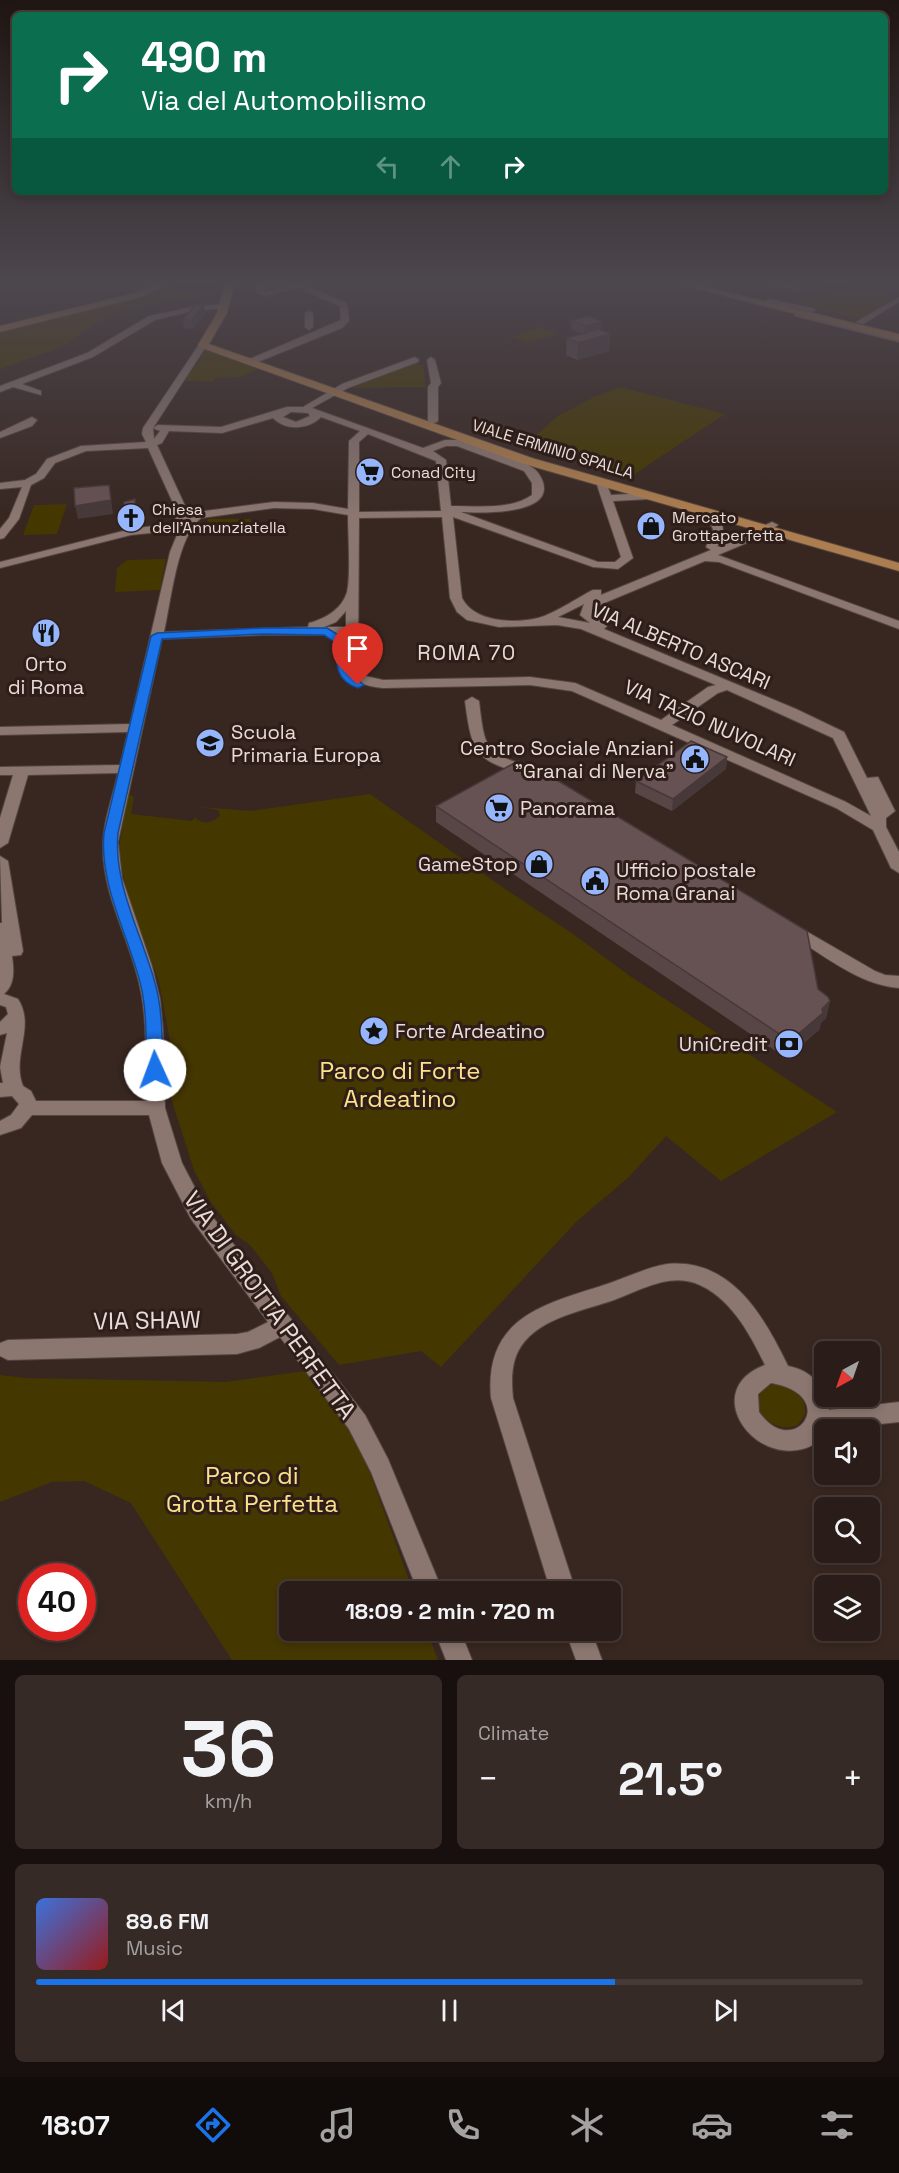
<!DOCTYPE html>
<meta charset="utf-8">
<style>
body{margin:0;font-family:"Space Grotesk",sans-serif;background:#362a26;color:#f1f3f6;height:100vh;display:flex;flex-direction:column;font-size:22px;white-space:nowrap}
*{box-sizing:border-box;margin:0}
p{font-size:20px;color:#a5a2a2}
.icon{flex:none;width:33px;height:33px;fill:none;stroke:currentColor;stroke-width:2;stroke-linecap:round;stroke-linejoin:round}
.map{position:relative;height:1660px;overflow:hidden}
.sheet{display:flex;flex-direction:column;gap:15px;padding:15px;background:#17100e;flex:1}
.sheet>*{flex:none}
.banner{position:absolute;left:12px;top:12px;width:876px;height:183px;border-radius:9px;box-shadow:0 3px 9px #0003,0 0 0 2px #463b38;background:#0b6e4f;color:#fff;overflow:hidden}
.needle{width:39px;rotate:220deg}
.controls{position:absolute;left:814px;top:1341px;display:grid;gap:12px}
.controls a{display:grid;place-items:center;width:66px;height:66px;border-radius:9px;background:#2a1d19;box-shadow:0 3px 9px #0003,0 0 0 2px #463b38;font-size:30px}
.speed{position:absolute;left:18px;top:1563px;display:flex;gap:12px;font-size:30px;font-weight:700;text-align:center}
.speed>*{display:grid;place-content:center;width:78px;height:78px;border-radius:50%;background:#2a1d19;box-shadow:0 3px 9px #0003,0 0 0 2px #463b38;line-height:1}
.speed .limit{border:9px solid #d22;background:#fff;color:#111}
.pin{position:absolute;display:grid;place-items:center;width:51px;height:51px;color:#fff;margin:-62px -26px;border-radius:50% 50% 50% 0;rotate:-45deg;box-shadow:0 0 6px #0007}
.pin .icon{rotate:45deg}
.me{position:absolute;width:66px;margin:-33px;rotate:358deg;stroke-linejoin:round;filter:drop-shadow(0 0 4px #0008)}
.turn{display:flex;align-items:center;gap:21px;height:126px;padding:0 30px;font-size:27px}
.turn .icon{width:78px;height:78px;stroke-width:2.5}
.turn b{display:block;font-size:42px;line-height:51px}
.lanes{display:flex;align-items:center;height:57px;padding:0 30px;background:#0003;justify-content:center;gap:30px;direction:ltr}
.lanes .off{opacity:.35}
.big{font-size:45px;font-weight:600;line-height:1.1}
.sheet .card{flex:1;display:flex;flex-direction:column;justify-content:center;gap:9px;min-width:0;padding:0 21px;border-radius:9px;background:#362a26}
.sheet .dial{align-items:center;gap:0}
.dial b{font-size:78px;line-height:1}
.song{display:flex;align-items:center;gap:18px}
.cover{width:72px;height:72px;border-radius:9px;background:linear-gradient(135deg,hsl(220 70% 55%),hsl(0 70% 35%))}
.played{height:6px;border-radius:3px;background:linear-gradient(90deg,#1a73e8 70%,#463b38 70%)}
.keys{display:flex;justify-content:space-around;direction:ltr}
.heat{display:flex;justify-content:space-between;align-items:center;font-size:33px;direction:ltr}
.sheet .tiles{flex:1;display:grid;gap:15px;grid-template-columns:1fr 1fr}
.card:last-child{grid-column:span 2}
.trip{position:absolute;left:279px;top:1581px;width:342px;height:60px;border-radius:9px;background:#2a1d19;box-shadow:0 3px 9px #0003,0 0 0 2px #463b38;font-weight:600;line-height:60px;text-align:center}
.tabs{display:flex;height:96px;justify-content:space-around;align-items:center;background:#110c0a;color:#a5a2a2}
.tabs .icon{width:42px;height:42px}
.tabs .selected{color:#1a73e8}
.tabs b{font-size:27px;color:#f1f3f6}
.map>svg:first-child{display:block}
.green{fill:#453700}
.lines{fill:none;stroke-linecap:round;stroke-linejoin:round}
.minor-casing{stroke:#534540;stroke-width:2}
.major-casing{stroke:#534540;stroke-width:2}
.minor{fill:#8b7670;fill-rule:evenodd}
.major{fill:#ac7d4e;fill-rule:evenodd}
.wall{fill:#584647}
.shaded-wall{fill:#47393a}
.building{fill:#665153;stroke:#47393a;stroke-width:1.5}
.route{fill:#1a73e8;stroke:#114b97;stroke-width:1.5}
.labels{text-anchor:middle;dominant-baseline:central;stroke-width:6;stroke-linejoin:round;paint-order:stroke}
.far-street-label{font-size:16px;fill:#e8dcd8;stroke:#2e1d18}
.far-poi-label{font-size:16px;fill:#e8dcd8;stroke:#2e1d18;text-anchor:start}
.street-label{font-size:20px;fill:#e8dcd8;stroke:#2e1d18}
.poi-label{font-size:20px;fill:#e8dcd8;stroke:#2e1d18;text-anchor:start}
.neighbourhood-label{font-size:21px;letter-spacing:1.5px;fill:#e8dcd8;stroke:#2e1d18}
.near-park-label{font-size:24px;fill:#fbe189;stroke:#2e1d18}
.near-street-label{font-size:24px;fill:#e8dcd8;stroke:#2e1d18}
</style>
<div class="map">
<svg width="899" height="1660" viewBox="0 0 899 1660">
<rect width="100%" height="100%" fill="#382721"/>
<path class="green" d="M176,282H226L222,293L135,307L105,318L61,347L0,369V330L150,293Z
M825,282H830L894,297L878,307L881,308L861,319L801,306L805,305L803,303L806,300L813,301L833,295L830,292H820L828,290L818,286Z
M542,327L558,334L527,343L511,336Z
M207,349L259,368L242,377L216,378L212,382L183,381L201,358L202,352Z
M413,362L423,366L426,387L351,388Z
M620,387L725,414L630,477L525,445L558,416L594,397Z
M67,504L57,534L23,535L34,505Z
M208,519H251L248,534H204Z
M166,559L160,590L115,592L117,568L127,560Z
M128,794L134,797L131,814L192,821L195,817C202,826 213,822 220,816L218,810L201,807L251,811L370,794L505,889L573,934L630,976L837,1112L721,1181L666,1136L629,1177L577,1221L441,1367L421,1351L339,1365L281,1296L272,1273L250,1245L236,1235L210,1201L194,1170L171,1098L176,1073L159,982L127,892L121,866L119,848Z
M305,1371L358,1440L413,1591L290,1592V1630L427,1631L438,1660H232L131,1503L84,1481L52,1482L0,1502V1375L26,1378L226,1382Z
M772,1385C790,1384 807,1395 805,1414L798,1425C768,1437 739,1398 772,1385Z"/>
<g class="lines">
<g class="minor-casing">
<path id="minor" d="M297,282L347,303L349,321L342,328L253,364H247V360L341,320L340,306L298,288L265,296L256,293L257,283ZM264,287H285L265,292Z
M764,282H778L800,289L796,291Z
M899,297V302L863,324L856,322Z
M769,299L812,308L816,310L812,312L766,303L765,301Z
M224,304L228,306L227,308L192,311L155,320L93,357L22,384L41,391V395L13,387L0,392V386L87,353L149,316L192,307Z
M309,311L313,313V327L309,330L305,327V313Z
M798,312L899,336V342L795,316L794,314Z
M203,342L207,345L153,428L154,439L160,431L153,428L158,425L221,427L287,407H303L342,384L415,357L419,360L418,362L348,388L312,408L423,448L445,440H458C473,444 522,460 533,468C539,472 544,481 544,488C545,515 479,513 461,512L598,562H615L621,557L596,482L597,480H605L611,495L650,493L655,496L650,499L613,501L633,558L618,569L593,567L453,517L462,598C474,622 514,624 538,618C554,614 577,598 593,590H601V595L711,550L706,547L713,529L710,523L693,511L692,509L697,506C719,513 731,526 717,547L772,522L778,525L756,539L718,555L899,621V629L719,562L705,561L597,606L593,609L592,614L607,626L604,629L796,709L844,732L867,778L878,777L895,811L886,818V827L899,852V873L891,868L873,830L836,808L572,691L530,685L383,688C343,684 346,669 346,635H263L162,639L118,842L122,878L152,966L160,999L163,1030L165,1108L182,1163L205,1207L365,1415L388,1459L443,1592H418L371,1472L349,1429L280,1337L259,1348L237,1354L8,1360L0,1356V1343L8,1340L237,1334L248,1332L268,1322L191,1219L162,1163L149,1115H32L21,1128L0,1135V1121L11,1115L19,1104L12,1096L0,1097V1083H3L0,1067L7,1033L0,1035V1022L8,1014L6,1007L0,1005V923H2L0,856L8,861L23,951L21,955L12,956C14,970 15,985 4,994L18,999C36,1027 11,1056 23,1086L31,1091L36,1101H147C145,1063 148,1024 140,987C130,939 102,895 103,845C103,822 113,796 118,773L28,775L8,843L0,848V818L13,775H0V767L120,765L128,732L0,735V727L130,724L170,552L179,530L131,535L0,568V562L131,529L182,522L175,518L178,514L148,448L86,451L55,463L44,478L31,485L19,519L4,538L0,539V529L9,518L22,487L0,489V483L25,480L36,474L47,459L81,446L146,442L142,434L143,428L200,343ZM291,412L308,413L310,416L296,422L283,417ZM321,417L360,431L349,441L348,509L313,503L274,502L197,512L187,510L157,445L162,443L169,431L222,433L273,418C286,431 308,430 321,417ZM368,434L436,461L441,511L359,512V442ZM446,446H457L524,471L532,483V495C511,510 477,506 451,506L446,460L433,451ZM274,508L313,509L348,515C348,535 351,575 347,592C342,609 325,619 309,623L308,627L164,632C171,601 177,537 201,518ZM442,517L450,598L457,612L467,620L499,627L557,625L581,629L716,685L708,687L661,720L575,683L530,677L383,680L365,676L358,667L359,518ZM584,604L580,615L590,623L558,617ZM346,611V627H324L336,622ZM727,690L833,738L871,816L846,802L672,725L718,693Z
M431,357L435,360L441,383L438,387V421L433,424L428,421V387L431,383L427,360Z
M32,417L37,420L32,426L0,438V432Z
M472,697L479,701C485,752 485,753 535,768L537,771L535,774L530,775C476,762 472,755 465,701Z
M792,923L875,971L885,975L899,976V988C858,985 821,953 786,932L784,928L786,924Z
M667,1264C731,1258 764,1316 788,1366C812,1370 826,1388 829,1410L899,1402V1422L825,1430C823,1438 815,1445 806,1448C752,1466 700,1389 765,1365C750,1334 730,1296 695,1283C667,1273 637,1292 611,1301C582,1311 546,1317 525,1341C511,1357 511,1378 513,1398L576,1592H551L491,1398C484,1320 540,1305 601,1286C624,1279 644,1268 667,1264ZM771,1383C842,1395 794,1462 759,1412L758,1394Z
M434,1630H460L472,1660H446Z
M565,1630H591L602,1660H576Z"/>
</g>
<g class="major-casing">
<path id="major" d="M162,282H176L141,297L0,332V326L135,293Z
M225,282H235L227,313L209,344L532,458L899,563V571L524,464L199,347L198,345L217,313Z
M669,282H686L899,334V340Z"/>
</g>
<use href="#minor" class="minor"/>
<use href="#major" class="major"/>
</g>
<path class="wall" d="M204,305L205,314L193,329L184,328L183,320Z
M571,321L610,334L609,351L577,360L566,355L567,338L582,334L571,329Z
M727,757L726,769L672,811L635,793L636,781Z
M436,806L818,989L830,1001L826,1018L821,1023L819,1030L786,1058L436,822Z"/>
<path class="shaded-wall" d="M204,305L205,314L193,329L192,320Z
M602,322L601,330L584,335L585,326Z
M610,334L609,351L577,360L578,343Z
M109,485L113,514L78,519L75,506Z
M135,499L137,526L126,528L124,514Z
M727,757L726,769L672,811L673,799Z
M830,1001L826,1018L821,1023L819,1030L786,1058L790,1041Z"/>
<path class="building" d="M195,305H204L192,320H183Z
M589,316L602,322L585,326L571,321Z
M599,329L610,334L578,343L567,338Z
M109,485L111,500L75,506L74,488Z
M135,499V512L124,514V502Z
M691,741L727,757L673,799L636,781Z
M518,761L532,765L807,931L818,989L828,997L830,1001L822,1009L823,1013L790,1041L436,806Z"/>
<linearGradient id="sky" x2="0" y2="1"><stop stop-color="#1f1512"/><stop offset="0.55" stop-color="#4d474e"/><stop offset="1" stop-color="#4d474e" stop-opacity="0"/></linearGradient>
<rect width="899" height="515" fill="url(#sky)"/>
<path class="route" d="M263,628H327L348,641V671L364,685L358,688C335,681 336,663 336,643L324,635L263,634L162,639L118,833C113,884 142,935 155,983C163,1011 162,1041 163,1070L161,1074H149L147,1070C146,1042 147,1013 141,986C129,936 99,886 104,833L151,636L157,633Z"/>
<defs>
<g id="supermarket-disc" transform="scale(1.5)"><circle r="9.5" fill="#95b6fd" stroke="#2e1d18"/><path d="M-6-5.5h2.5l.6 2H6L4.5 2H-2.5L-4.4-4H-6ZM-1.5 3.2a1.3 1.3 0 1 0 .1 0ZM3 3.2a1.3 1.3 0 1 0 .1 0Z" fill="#111"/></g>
<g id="church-disc" transform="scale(1.5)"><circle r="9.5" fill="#95b6fd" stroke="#2e1d18"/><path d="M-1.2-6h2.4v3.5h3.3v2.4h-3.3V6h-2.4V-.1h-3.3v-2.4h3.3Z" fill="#111"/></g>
<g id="shop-disc" transform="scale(1.5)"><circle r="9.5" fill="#95b6fd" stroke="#2e1d18"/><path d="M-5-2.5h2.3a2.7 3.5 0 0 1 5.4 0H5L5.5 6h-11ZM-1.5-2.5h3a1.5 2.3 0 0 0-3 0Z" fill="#111"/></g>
<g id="restaurant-disc" transform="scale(1.5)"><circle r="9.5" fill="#95b6fd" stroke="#2e1d18"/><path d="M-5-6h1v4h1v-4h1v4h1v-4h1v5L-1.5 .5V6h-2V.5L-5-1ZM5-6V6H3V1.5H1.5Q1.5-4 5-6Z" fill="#111"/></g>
<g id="school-disc" transform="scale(1.5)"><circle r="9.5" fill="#95b6fd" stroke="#2e1d18"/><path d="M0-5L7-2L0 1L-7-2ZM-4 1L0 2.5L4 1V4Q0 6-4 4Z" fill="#111"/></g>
<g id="civic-disc" transform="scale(1.5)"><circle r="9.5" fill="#95b6fd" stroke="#2e1d18"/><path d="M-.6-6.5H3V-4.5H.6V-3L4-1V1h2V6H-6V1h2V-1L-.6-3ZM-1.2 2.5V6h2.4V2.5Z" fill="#111"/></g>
<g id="sight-disc" transform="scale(1.5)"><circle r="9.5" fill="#95b6fd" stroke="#2e1d18"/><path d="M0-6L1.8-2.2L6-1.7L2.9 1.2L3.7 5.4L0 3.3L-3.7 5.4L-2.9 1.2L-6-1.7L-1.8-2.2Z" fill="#111"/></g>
<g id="bank-disc" transform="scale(1.5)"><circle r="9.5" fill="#95b6fd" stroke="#2e1d18"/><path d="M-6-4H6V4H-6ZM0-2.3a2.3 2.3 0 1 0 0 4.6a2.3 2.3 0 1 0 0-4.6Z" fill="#111"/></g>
</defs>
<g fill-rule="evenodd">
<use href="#supermarket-disc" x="370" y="472"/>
<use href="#church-disc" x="131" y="518"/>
<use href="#shop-disc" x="651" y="526"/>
<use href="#restaurant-disc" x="46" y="633"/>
<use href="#school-disc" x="210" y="743"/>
<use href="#civic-disc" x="695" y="759"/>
<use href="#supermarket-disc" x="499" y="808"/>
<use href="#shop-disc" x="539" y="864"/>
<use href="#civic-disc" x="595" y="881"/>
<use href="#sight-disc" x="374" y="1031"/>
<use href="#bank-disc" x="789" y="1044"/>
</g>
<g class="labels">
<g class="far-street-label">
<text transform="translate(553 449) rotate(17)">VIALE ERMINIO SPALLA</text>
</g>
<g class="far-poi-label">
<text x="391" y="472">Conad City</text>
<text x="152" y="509">Chiesa<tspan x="152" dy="18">dell'Annunziatella</tspan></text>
<text x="672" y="517">Mercato<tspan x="672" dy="18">Grottaperfetta</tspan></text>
</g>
<g class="street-label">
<text transform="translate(681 646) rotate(23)">VIA ALBERTO ASCARI</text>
<text transform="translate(710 723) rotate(24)">VIA TAZIO NUVOLARI</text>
</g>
<g class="poi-label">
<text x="46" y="664" text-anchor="middle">Orto<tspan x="46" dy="23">di Roma</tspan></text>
<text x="231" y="732">Scuola<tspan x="231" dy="23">Primaria Europa</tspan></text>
<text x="674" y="748" text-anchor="end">Centro Sociale Anziani<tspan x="674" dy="23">"Granai di Nerva"</tspan></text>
<text x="520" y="808">Panorama</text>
<text x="518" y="864" text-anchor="end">GameStop</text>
<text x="616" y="870">Ufficio postale<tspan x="616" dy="23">Roma Granai</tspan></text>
<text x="395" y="1031">Forte Ardeatino</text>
<text x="768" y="1044" text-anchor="end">UniCredit</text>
</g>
<g class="neighbourhood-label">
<text x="467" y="652">ROMA 70</text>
</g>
<g class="near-park-label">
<text x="400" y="1070">Parco di Forte<tspan x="400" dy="28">Ardeatino</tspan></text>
<text x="252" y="1475">Parco di<tspan x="252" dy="28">Grotta Perfetta</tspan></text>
</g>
<g class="near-street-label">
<text transform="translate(270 1305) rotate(54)">VIA DI GROTTA PERFETTA</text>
<text transform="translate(147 1320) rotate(-1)">VIA SHAW</text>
</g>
</g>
</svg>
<div class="controls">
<a><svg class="needle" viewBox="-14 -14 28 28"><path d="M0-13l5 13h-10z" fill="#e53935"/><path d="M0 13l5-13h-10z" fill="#a5a2a2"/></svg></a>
<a><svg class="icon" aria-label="sound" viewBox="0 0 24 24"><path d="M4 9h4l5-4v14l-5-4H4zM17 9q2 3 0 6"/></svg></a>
<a><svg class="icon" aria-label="search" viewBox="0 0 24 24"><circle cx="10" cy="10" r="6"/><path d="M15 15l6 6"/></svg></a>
<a><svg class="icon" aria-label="layers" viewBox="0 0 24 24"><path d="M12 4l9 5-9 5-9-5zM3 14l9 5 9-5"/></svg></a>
</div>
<div class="speed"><div class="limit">40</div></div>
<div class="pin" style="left:358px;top:685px;background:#d93025"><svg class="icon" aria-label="arrive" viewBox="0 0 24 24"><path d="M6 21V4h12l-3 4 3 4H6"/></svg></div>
<svg class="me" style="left:155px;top:1070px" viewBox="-20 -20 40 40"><circle r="19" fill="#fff"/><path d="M0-13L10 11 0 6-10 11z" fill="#1a73e8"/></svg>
<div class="trip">18:09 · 2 min · 720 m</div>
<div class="banner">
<div class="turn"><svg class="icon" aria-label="right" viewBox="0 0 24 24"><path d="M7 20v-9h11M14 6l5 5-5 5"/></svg><div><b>490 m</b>Via del Automobilismo</div></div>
<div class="lanes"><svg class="icon off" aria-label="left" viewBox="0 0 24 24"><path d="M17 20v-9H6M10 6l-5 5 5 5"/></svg><svg class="icon off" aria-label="ahead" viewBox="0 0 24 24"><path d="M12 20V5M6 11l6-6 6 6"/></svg><svg class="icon" aria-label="right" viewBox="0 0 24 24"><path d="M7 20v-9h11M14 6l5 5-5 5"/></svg></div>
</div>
</div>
<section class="sheet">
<div class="tiles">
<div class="card dial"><b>36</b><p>km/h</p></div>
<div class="card"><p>Climate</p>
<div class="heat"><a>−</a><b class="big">21.5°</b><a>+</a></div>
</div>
<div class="card">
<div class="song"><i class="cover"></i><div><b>89.6 FM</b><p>Music</p></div></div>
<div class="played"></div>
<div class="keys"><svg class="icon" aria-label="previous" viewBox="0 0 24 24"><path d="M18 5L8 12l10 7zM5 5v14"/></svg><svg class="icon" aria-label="pause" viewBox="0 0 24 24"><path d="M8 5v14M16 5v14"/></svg><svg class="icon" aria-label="next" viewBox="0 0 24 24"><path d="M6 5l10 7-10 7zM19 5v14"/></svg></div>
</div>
</div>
</section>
<nav class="tabs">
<b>18:07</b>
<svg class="icon selected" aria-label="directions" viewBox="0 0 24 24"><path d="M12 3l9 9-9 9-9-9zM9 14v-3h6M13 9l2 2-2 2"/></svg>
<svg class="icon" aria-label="music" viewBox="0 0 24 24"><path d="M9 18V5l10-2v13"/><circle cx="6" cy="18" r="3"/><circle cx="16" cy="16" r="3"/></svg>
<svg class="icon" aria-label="phone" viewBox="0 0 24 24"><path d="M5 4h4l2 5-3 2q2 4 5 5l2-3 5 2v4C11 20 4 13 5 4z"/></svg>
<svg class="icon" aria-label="climate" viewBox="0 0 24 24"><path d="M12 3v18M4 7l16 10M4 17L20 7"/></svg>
<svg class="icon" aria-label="car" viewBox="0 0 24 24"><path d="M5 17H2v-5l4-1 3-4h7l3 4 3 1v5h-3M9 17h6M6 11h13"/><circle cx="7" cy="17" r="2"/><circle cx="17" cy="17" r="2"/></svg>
<svg class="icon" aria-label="filters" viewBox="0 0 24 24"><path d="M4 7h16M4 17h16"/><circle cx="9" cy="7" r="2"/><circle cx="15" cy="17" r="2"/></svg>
</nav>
